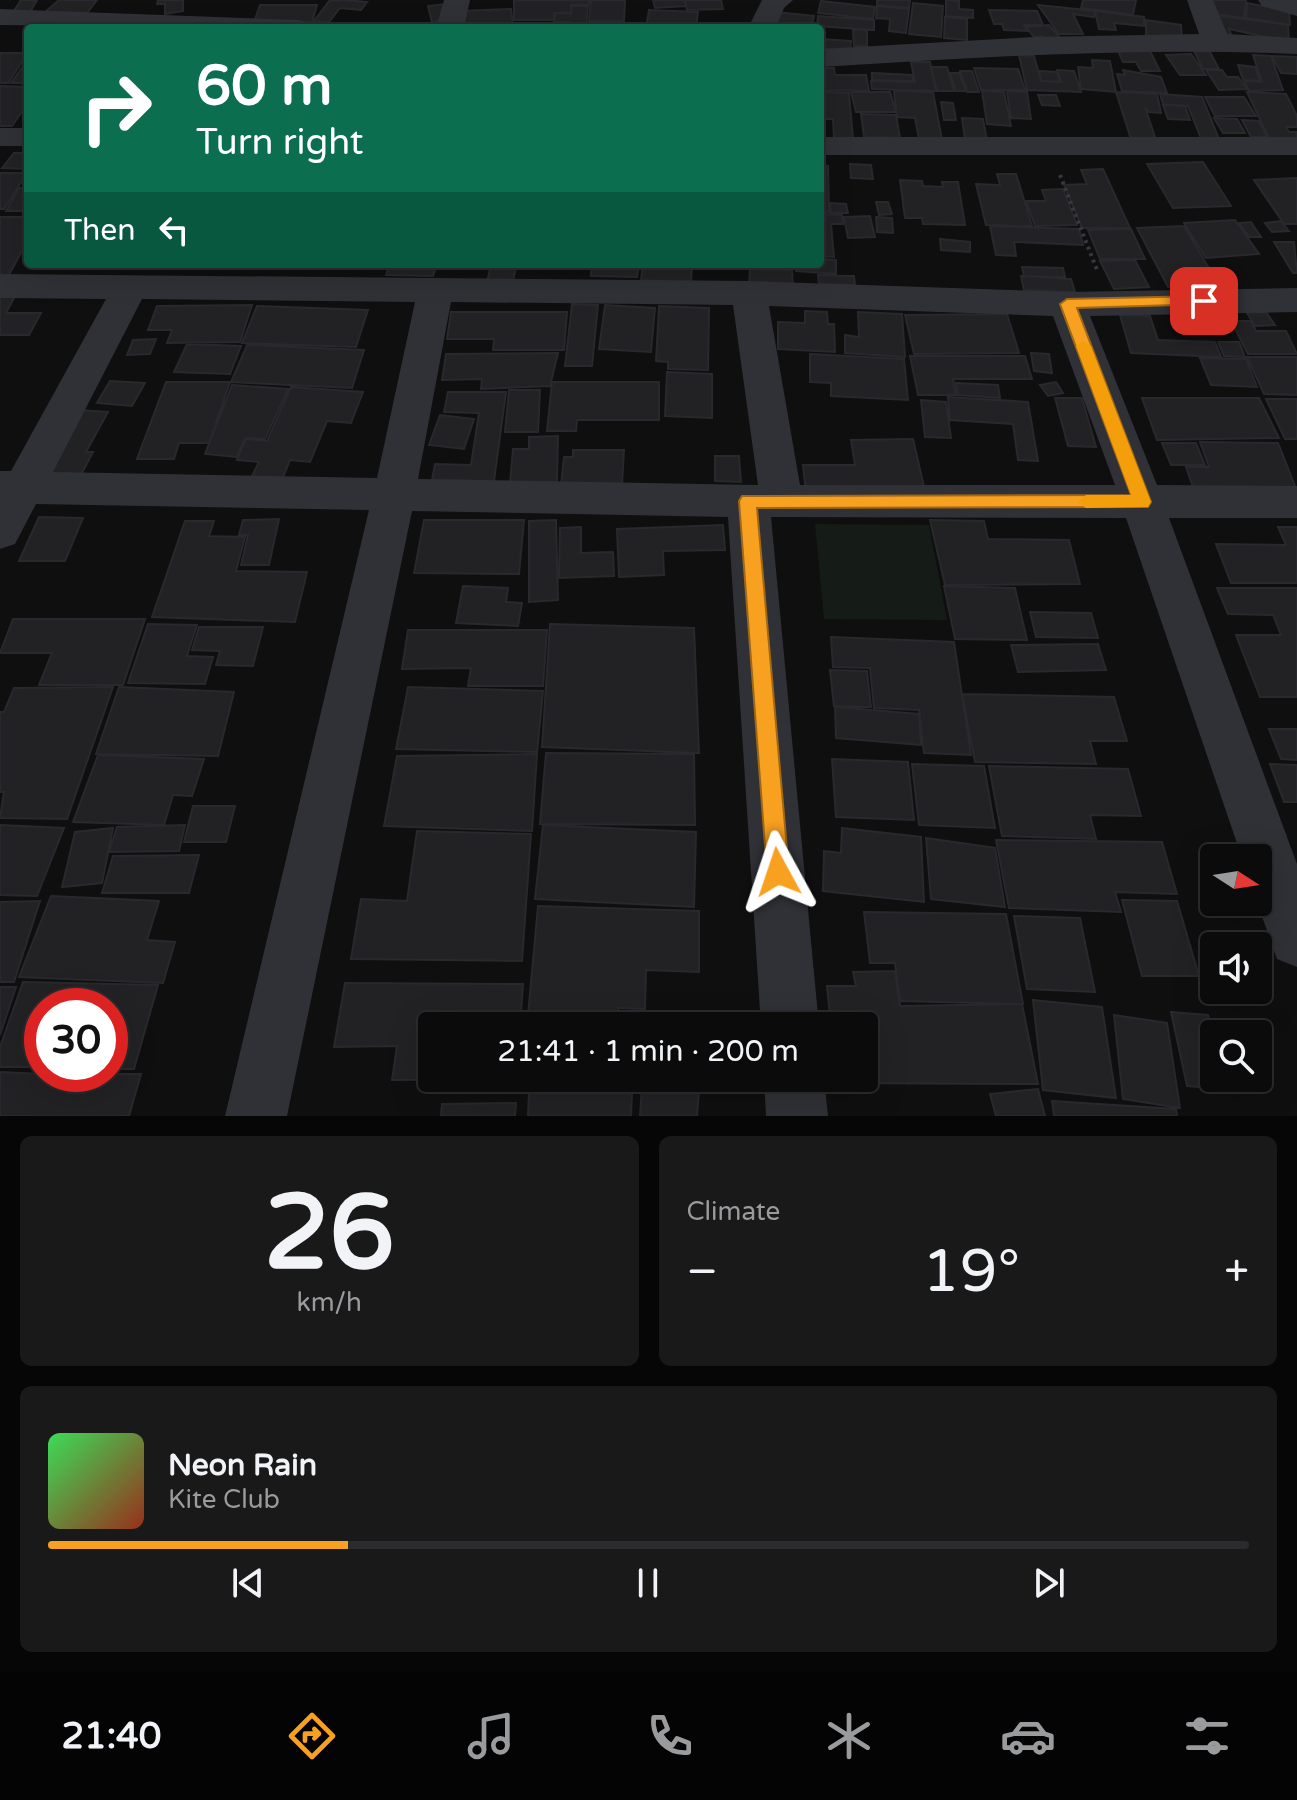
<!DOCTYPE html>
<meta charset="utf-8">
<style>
body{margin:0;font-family:"Varela Round",sans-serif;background:#19191a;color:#f1f3f6;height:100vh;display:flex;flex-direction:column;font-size:30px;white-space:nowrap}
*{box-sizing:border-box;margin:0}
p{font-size:26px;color:#9a9b9d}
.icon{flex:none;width:44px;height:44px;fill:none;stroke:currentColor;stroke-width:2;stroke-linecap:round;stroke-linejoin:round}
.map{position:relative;height:1116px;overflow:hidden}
.panel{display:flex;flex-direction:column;gap:20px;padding:20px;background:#060607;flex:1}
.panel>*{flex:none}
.banner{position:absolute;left:24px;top:24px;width:800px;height:244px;border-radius:8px;box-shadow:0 8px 32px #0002,0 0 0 2px #2b2b2d;background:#0b6e4f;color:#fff;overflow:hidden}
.needle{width:52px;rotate:102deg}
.fabs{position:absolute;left:1200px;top:844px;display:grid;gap:16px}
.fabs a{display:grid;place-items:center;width:72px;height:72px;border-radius:8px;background:#0b0b0c;box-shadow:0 8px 32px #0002,0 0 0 2px #2b2b2d;font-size:40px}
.speed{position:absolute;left:24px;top:988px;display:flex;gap:16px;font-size:40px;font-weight:700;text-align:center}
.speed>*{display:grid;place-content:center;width:104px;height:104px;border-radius:50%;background:#0b0b0c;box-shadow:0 8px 32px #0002,0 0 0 2px #2b2b2d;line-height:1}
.speed .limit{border:12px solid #d22;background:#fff;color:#111}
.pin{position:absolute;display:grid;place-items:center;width:68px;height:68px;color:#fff;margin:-34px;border-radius:16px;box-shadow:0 4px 12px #0006}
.me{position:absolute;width:88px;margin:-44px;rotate:355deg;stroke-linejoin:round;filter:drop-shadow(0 0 6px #0008)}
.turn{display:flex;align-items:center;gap:28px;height:168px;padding:0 40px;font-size:36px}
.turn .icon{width:104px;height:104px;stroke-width:2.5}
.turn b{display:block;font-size:56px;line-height:68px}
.then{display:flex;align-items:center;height:76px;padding:0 40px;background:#0003;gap:16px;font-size:30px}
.big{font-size:60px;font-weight:600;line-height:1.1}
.panel .card{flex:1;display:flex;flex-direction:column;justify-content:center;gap:12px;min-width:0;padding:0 28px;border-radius:12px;background:#19191a}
.panel .dial{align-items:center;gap:0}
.dial b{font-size:104px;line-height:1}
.song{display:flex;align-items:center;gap:24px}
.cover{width:96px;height:96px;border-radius:12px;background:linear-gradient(135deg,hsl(130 70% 55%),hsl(10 70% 35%))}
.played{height:8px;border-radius:4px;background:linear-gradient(90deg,#f8a020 25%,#2b2b2d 25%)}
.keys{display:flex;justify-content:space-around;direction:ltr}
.heat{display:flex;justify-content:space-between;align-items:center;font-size:44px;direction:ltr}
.panel .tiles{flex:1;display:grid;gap:20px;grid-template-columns:1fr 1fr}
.card:last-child{grid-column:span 2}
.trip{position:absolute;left:418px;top:1012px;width:460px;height:80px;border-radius:8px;background:#0b0b0c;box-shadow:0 8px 32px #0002,0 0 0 2px #2b2b2d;font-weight:600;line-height:80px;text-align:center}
.dock{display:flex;height:128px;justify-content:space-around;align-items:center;background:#040405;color:#9a9b9d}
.dock .icon{width:56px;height:56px}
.dock .current{color:#f8a020}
.dock b{font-size:36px;color:#f1f3f6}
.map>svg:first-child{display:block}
.green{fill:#151b16}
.building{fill:#222225;stroke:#29292d;stroke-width:2}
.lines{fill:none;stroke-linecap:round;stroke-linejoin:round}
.path{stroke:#36383d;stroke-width:4;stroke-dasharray:3 4;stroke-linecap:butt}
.street{fill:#303136;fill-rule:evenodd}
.route{fill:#f8a020;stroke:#a16815;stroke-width:2}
.slow{fill:#f59e0b}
</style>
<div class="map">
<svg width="1297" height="1116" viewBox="0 0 1297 1116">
<rect width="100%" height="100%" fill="#0f0f10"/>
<path class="green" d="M815,524L929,525L947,620L824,619Z"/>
<path class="building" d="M21,0H37L29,14H12Z
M59,0H97L87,13L45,12Z
M158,0H183V11L165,14V4H157Z
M330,0H346L367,2L361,10L340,8L329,22L314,21Z
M514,0H589V4L571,5V12L554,13V20H514Z
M591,0H625L624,21H589Z
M653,0H684L686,6L655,8Z
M685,0H721L723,9L687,10Z
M877,0H910L909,8L877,5Z
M946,0L959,1V9L973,10V18L946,16Z
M1083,0H1136L1133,15L1081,8Z
M1208,0H1246L1244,18L1206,13Z
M821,1L875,7L873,19L818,13Z
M913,3L943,6L941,37L909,34Z
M1247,3L1289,11L1290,25L1246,18Z
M446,4L451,19L432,22L428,6Z
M260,5H317L312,22H254Z
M1038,5L1095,11L1094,17L1073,14L1083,34H1059Z
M572,6H588L586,27H570V22H554L556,13L571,14Z
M877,6L909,9L906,33L889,31L890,19L876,18Z
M511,9L513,27L457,28L461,11Z
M649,10L698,12L696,28H646Z
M989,10L1037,11L1043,25H1024L1027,31L1004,30L1002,24H994Z
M1095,11L1144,17V26L1114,23L1116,30L1099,29Z
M775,12L814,16L811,28L770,26Z
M1206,14L1288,25L1289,42L1229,29L1233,39L1217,37Z
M818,16L874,20V30L817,26Z
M945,17L967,19V40L944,38Z
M1146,20L1181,25L1182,40L1146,35Z
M1049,25L1061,39L1046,40L1043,36L1034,37L1026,27Z
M853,30H867V46H854Z
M820,39L851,41L850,52L820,49Z
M1118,51H1150L1160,71H1141L1136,62H1123Z
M1194,51L1210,52L1219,69H1203Z
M0,53H28L8,83H0Z
M1191,54L1206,75H1180L1166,55Z
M1019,55L1034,56L1041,81L1061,82L1057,70L1074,71L1081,92L1027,90Z
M1253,55L1271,56L1283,90L1249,91L1244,81L1262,82Z
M1272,56L1297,57V74L1281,73Z
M1092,60L1110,61L1116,92L1081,89L1078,67L1093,68Z
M26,62L28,83H11Z
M911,62H930L936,91L872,89L871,81L915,82Z
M1238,65L1255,67L1260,81L1243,80Z
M931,67H947L954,91H937Z
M820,68H834L835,75H866L869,91L820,90Z
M974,68L1018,69L1025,90H981Z
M1123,70L1161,77L1167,93L1122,91L1117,74L1125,75Z
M1206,70H1222L1227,77H1238L1247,89L1219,90Z
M960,71H972L979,92H967Z
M1039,71L1057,72L1060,82L1041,81Z
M872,73L912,75L913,81L872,80Z
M950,73H959L966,91H956Z
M0,86L28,87V103L12,126H0Z
M894,91L933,92L942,140L919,139L915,118L897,117Z
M982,91L1004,92L1011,126L987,124Z
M1007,91L1027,92L1031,119L1011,118Z
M820,92L849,93L853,139L834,138L833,119H820Z
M851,92H890L896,112H856Z
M1116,92L1157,94L1161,113L1149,112L1145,107L1156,140L1131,139Z
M1247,92L1286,94L1297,116V127H1286L1289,132H1297V139L1269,138Z
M1160,94L1202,97L1221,144L1203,143L1188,106L1163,104Z
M1038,95H1056L1060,106L1042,105Z
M1205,97H1244L1256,116H1215Z
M941,102L953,103L956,120H944Z
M1163,105L1185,106L1190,120L1168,119Z
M861,114L896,115L900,138L864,137Z
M962,118L983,119L987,141L965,140Z
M1214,118L1237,119L1245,133H1223Z
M1242,120L1259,121L1267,137H1251Z
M14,153H28V169L2,168Z
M1203,162L1231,206L1173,208L1147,164Z
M850,164L871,165L873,179L851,178Z
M820,165L828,166L829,212H820Z
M1103,169L1130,228H1082L1064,185L1087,184L1081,170Z
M0,173H27L4,209H0Z
M997,174H1016L1032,226L986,225L976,184L1000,185Z
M1297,178V224H1284L1254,180Z
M900,180L922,181L923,186L943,187L942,182H958L965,225L923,224L922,218H905Z
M19,188H28V211H6Z
M1063,189L1077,225L1035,226L1026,201H1046L1042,190Z
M876,202H888L892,214L879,215Z
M830,203L846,204L848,213H831Z
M820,214L842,215L843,224H831L834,257L820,256Z
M870,216L875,237L848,238L844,217Z
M0,217H28V240L5,282H0Z
M876,217L892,218L893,233L877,232Z
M1235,220L1259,254L1206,258L1184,223Z
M1281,221L1289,231L1272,232L1265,223Z
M1251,222L1261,237H1249L1239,223Z
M990,226L1079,229L1083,245L1014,242L1016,256L996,255Z
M1184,226L1219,285L1168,287L1137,228Z
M1131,229L1145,259H1100L1088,230Z
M940,239L970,242V252L941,250Z
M1274,242H1294L1297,273H1293Z
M820,259L836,260V274L796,271V264H820Z
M1135,260L1149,287L1114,289L1100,261Z
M279,264H332L331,268L278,269Z
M390,264H437L433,276L386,275Z
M491,264H517L512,284L487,283Z
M592,264H639L637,277L591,276Z
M643,264H692L691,283L641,280Z
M1022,267L1063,268L1065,277L1024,276Z
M750,269L792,270L793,288L749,286Z
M818,275L854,276L855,285L819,284Z
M1021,276L1071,279L1075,292L1024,290Z
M0,296H15L6,313H41L29,335H0Z
M572,304L598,305L592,366H565Z
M252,305L240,342L167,343L172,330H148L157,306Z
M605,305L655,308L651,352L599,349Z
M257,306L368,310L356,347L242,343Z
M659,306L709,308L708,370L668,369V362L656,361Z
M805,311L827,312L828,324H834L835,352L778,349V322L805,323Z
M451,312H567L564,350H493L494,339H447Z
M858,312L902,314L905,357L845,353V335L859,337Z
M1266,312L1275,325L1255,326L1247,313Z
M1007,314L1019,353L914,354L905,315Z
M1120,315L1150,316L1158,340L1215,342L1221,357L1131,353Z
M1231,321H1251L1256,331H1286L1297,354H1248Z
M156,339L150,354L127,355L133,340Z
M1218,342H1239L1245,357L1224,356Z
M187,344L241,346L230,374L174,372Z
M247,345L364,350L352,388L231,382Z
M558,353L550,386L481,389L482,379L442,380L446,354Z
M1031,353L1049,354L1052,373L1034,371Z
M810,354L904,359L908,400L831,396V383L810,382Z
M910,356H1025L1032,379H953L956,395H918Z
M1247,357H1297V395L1264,394Z
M1200,358L1246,359L1257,387L1211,385Z
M667,372L712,374V418L665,416Z
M110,381L145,383L132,406L97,403Z
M166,382H230L209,443H179L174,459H137Z
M552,382H659V420H577L576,431H547Z
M1056,382L1063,393L1048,396L1040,385Z
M956,383L998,385L1000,398L958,395Z
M232,385L288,389L265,439L245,438L237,457L205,454Z
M291,387L363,392L351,423L327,421L310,462L290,460L282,480L251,478L259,462L237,460L246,439L267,441Z
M509,390H540L538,432H505Z
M448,392H506L494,481L432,480L435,464L471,465L479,413L444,412Z
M948,397L1028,402L1038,461L1018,460L1013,424L950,420Z
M1055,398H1082L1096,447L1068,446Z
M1142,398H1259L1279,438L1157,440Z
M1266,399H1297V439H1285Z
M921,400L946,402L951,438L925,437Z
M78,410L108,412L86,452H93L80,477L41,474Z
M440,415L474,419L464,449L429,445Z
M558,436L557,482L510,483L513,449H529V437Z
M913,439L925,491L806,492L803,465H855L851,440Z
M1200,442L1278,443L1297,491L1194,490L1186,467H1209Z
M1162,443H1196L1205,465H1171Z
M573,450H624L622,485H561L564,457H573Z
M715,456H739L741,482L715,481Z
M39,517L83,518L65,561H19Z
M279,519L269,565H241L248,535H239L243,520Z
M424,520H524L519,574L414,573Z
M556,520L558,600L529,602V521Z
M930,520L984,521L988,539L1069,540L1080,584L945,585Z
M185,521H214L209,536L245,537L236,571L307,572L295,622L152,617Z
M723,525L725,550L663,551L664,575L619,577L617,529Z
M581,527V553L613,552L614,576L559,578L560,528Z
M1278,527H1297V583H1231L1216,544L1286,545Z
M463,586L508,588L506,602L522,603L518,626L456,623Z
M944,586L1015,588L1027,640L955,639Z
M1217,588H1297V697H1260L1236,635H1281L1273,615L1228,614Z
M1030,612L1091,613L1098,638L1036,637Z
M13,619H145L123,685H39L52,653H0Z
M148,624L197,625L187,656L213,657L205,684L128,683Z
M550,624L694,628L699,753L542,747Z
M199,627H263L253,666L216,665L220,651L192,650Z
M408,630H547L543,686H468L471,668L402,669Z
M831,637L954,642L971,755L924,753L919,710L874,708L870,668L833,667Z
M1098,644L1106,670L1018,672L1011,645Z
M830,670L867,671L871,707L834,706Z
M113,687L67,819L0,818L4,792H0V712H4L14,688Z
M119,687L234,692L218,756L96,754Z
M408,687L543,691L537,752L396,749Z
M962,694L1114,697L1127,741H1090L1096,764L975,762Z
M835,707L919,714L921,745L836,738Z
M1269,729H1297V760L1281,759Z
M546,753L694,754L695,825L540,824Z
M537,754L532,831L384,826L397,756Z
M98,755L204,759L192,796L173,795L164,825L73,822Z
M832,759L908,762L914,820L836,817Z
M912,764L984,766L995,828L919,825Z
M1270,764L1297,765V802H1284Z
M989,766L1128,769L1141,816L1090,815L1096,839L1002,836Z
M193,806H235L226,842H184Z
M0,825L64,828L37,896L0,895Z
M185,825L179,851L109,852L117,827Z
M543,825L696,832L694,907L535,899Z
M113,828L102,883L62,887L75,832Z
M842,828L921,837L924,902L823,891L824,851L841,853Z
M417,831L531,834L522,961L351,959L361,899L407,901Z
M926,838L995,848L1005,907L931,899Z
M996,840L1162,842L1177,894L1115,892L1121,912L1009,908Z
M199,855L189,893H102L113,856Z
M51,896L159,901L147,940L175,942L163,983L19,977Z
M1122,900L1177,901L1199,976H1142Z
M40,901L14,982H0V902Z
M538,906L699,911V972L646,970L645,1009L618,1008V1026H527Z
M864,912L1006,914L1023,1004L900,1001L895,963H870Z
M1014,916L1080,918L1095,992L1027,989Z
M895,971L900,1006L1022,1004L1038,1084L837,1083L836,1078H864V1026H831L827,986H856L853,972Z
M23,982L158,985L134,1069H110V1006H42V1067H0V1047Z
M345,983L523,984L520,1026H432V1078L516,1079L392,1080L397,1046L334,1047Z
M0,987H16L0,1035Z
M1033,1000L1102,1007L1116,1098L1043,1090Z
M1171,1012L1208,1015L1214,1041V1078H1222L1225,1089L1187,1086Z
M1114,1015L1167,1023L1180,1108L1123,1099Z
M0,1072L42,1074H141L129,1116H0Z
M523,1078H682V1085L522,1081Z
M642,1086L699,1091L697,1116H640Z
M1038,1089L1045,1116H996L990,1094Z
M529,1092L632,1093L631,1116H528Z
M1052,1101L1176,1109L1177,1116H1054Z
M516,1103L515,1116H441L442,1104Z"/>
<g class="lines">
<path class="path" d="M1060,175L1097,270"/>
<path class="street" d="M444,0H470L464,28H436Z
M762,0H793L784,8L776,28H748Z
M1187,0H1213L1227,34L1297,38V54C1138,47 979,57 820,67V49L1034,37L1199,34Z
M1258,0H1297V16L1262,6Z
M0,9L297,20L307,22L311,28L0,25Z
M0,128H28V146H0Z
M820,137H1297V155H820Z
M0,274L749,281L1067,292L1297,288V312L1090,316L1157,485L1297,486V518H1169L1297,864V967L1277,959L1257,902L1258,858H1242L1126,518L771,517L819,1026H761L728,517L412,511L287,1116H225L369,510L36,504L15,544L0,549V471H11L106,299L0,298ZM142,299L415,302L377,478L53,472ZM451,302L733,305L758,485L418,479ZM769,306L1053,316L1115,485H800Z
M764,1078H824L828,1116H766Z"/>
</g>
<path class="route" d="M1204,296L1212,301L1209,304L1077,308L1151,502L1148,507L757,508L789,872L785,879L778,883L770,879L767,872L739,501L742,496L1131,495L1060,304L1067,299Z"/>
<path class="slow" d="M1083,341L1091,346L1151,502L1148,507L1086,508L1077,502L1086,495H1131L1076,346Z"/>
</svg>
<div class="fabs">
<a><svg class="needle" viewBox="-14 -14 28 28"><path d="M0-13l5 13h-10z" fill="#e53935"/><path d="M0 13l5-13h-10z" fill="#9a9b9d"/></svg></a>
<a><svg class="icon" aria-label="sound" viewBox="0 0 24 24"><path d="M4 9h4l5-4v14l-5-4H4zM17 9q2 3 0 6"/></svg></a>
<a><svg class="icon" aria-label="search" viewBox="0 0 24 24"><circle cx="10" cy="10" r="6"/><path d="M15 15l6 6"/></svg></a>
</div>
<div class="speed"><div class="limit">30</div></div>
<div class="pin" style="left:1204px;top:301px;background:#d93025"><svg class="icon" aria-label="arrive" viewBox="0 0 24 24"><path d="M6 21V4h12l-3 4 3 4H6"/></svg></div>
<svg class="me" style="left:778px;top:872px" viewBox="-20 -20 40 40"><path d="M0-17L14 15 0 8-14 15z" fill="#f8a020" stroke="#fff" stroke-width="4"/></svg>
<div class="trip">21:41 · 1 min · 200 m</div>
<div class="banner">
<div class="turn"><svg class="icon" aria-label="right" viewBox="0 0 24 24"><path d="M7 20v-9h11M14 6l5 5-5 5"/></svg><div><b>60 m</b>Turn right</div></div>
<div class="then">Then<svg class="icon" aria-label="left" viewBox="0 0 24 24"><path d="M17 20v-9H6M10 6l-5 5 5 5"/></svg></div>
</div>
</div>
<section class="panel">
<div class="tiles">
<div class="card dial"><b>26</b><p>km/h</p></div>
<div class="card"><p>Climate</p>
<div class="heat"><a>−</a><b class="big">19°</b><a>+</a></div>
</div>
<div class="card">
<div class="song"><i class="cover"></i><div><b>Neon Rain</b><p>Kite Club</p></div></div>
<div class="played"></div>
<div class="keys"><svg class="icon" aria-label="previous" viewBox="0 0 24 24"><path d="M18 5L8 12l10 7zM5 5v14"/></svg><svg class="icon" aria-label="pause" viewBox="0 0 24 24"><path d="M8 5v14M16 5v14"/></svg><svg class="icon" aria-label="next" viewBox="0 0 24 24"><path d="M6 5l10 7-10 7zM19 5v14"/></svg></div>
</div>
</div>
</section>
<nav class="dock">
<b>21:40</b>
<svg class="icon current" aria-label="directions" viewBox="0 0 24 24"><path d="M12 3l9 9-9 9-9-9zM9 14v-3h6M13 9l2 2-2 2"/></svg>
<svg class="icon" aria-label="music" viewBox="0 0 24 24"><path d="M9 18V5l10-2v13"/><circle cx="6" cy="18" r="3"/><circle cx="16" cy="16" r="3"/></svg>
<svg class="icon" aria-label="phone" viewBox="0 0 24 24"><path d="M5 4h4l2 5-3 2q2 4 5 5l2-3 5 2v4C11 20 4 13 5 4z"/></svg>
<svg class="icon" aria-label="climate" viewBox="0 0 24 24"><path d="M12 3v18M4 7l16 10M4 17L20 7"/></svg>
<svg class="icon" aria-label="car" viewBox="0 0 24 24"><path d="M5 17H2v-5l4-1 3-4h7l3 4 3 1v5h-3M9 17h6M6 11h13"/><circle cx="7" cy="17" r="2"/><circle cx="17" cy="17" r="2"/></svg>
<svg class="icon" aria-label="filters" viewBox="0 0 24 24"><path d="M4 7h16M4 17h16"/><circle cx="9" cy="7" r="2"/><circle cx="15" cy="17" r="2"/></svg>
</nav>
